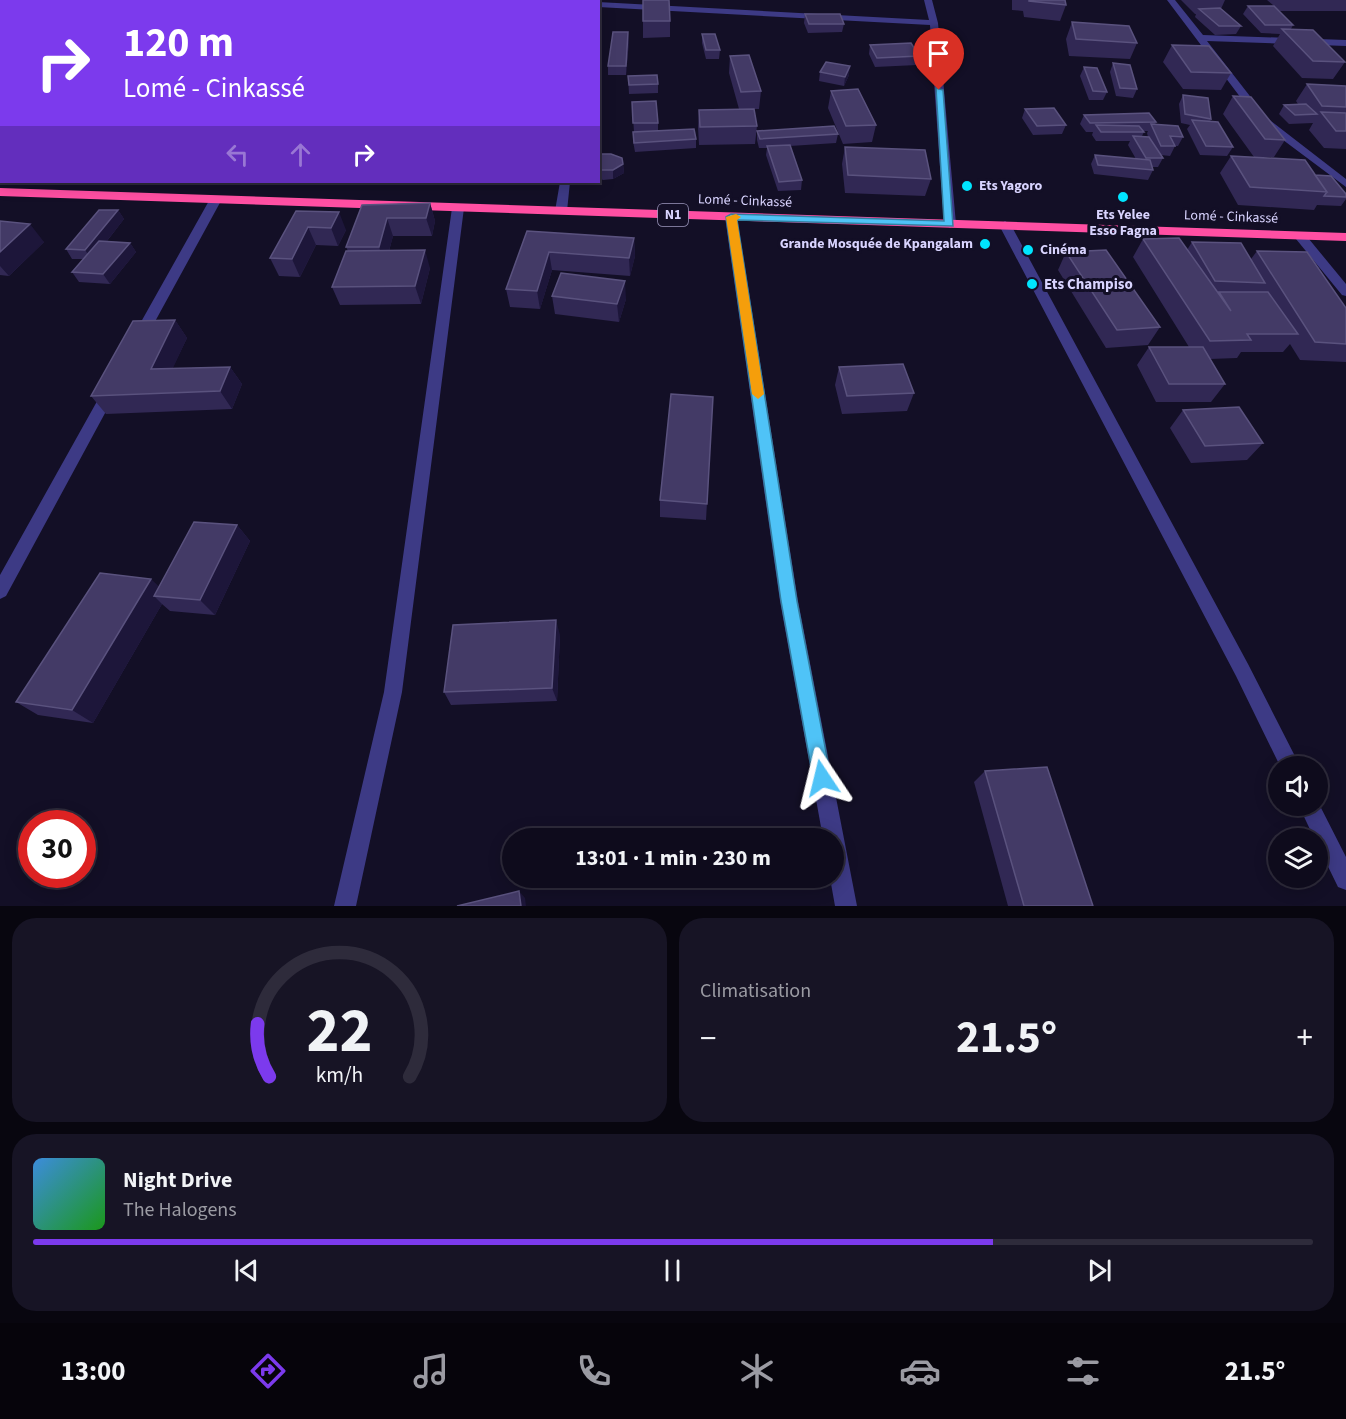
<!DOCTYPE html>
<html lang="fr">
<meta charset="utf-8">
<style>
body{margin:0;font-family:"Source Sans 3",sans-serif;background:#171425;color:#f1f3f6;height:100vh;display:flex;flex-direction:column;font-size:22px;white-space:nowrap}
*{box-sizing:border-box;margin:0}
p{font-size:20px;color:#9b9ba3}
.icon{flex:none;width:33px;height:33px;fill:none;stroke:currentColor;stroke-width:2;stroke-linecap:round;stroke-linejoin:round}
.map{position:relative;height:906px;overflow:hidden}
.panel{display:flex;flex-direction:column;gap:12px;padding:12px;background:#08060f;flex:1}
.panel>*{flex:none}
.hud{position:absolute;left:0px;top:0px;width:600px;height:183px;box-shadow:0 3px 15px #0003,0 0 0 2px #2e2b3b;background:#7c3aed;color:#fff;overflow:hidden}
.tools{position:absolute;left:1268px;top:756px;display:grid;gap:12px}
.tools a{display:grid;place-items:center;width:60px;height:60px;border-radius:50%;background:#0e0b1c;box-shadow:0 3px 15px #0003,0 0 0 2px #2e2b3b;font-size:30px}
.speed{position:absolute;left:18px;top:810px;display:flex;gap:12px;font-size:30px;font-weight:700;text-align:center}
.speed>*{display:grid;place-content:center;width:78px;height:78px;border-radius:50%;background:#0e0b1c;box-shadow:0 3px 15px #0003,0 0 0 2px #2e2b3b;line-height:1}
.speed .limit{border:9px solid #d22;background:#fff;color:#111}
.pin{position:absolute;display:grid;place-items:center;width:51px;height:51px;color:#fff;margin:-62px -26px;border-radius:50% 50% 50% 0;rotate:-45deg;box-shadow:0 0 6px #0007}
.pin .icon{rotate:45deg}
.me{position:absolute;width:66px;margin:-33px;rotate:350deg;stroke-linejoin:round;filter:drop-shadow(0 0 4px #0008)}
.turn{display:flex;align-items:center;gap:21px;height:126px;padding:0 24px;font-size:27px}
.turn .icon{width:78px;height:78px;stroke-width:2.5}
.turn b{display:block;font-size:42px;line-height:51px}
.lanes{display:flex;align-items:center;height:57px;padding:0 24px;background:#0003;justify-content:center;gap:30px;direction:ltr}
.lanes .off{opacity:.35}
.big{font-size:45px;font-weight:700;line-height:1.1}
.panel .card{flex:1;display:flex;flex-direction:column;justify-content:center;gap:9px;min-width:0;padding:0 21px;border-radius:24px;background:#171425}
.panel .dial{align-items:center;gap:0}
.dial svg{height:156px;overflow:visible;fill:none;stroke:#2e2b3b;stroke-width:7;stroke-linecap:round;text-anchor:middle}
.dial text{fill:#f1f3f6;stroke:none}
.song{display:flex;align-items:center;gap:18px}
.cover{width:72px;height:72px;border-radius:9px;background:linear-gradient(135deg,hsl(210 70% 55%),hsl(120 70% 35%))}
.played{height:6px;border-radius:3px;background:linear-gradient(90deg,#7c3aed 75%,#2e2b3b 75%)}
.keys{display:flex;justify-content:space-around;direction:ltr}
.heat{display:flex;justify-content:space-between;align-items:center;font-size:33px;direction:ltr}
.panel .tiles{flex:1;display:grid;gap:12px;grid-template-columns:1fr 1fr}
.card:last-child{grid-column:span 2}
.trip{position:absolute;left:502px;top:828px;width:342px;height:60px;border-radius:30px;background:#0e0b1c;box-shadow:0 3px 15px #0003,0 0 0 2px #2e2b3b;font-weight:700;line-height:60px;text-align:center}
.tabs{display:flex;height:96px;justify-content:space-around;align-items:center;background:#06040b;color:#9b9ba3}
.tabs .icon{width:42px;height:42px}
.tabs .on{color:#7c3aed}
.tabs b{font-size:27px;color:#f1f3f6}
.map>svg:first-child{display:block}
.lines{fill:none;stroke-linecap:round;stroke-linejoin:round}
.street{fill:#3d3a85;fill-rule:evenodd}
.highway{fill:#ff4fa3;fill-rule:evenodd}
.wall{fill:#312854;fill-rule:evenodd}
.shaded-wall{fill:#1d163a}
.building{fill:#433a66;stroke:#5a527e;stroke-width:1.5}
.route{fill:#4fc3f7;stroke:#337fa1;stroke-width:1.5}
.slow{fill:#f59e0b}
.poi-dot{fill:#00e5ff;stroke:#130f26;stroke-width:2}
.labels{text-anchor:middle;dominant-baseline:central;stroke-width:6;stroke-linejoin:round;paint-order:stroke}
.far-poi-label{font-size:14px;font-weight:bold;fill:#d9d4ff;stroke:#130f26;text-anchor:start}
.far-street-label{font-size:14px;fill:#d9d4ff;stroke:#130f26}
.shield{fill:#130f26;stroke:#9e99be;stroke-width:1.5}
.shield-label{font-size:14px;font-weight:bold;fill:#d9d4ff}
.poi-label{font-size:15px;font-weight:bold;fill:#d9d4ff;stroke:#130f26;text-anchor:start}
</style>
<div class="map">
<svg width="1346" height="906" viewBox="0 0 1346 906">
<rect width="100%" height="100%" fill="#130f26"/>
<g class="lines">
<path class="street" d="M924,0H932L938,23L956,224L950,228L944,224L930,25L598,7V2L929,20Z
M1167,0H1175L1203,35L1346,40V46L1207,41L1267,118L1346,179V187L1259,122Z
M2,99V106H0V100Z
M560,182H570L567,211L561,214L555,211Z
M216,196L222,199L146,338L139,343L134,341L132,338L210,199Z
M458,205L464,208L402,692L356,906H334L384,692L452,208Z
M731,214L737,217L798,601L857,906H835L830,878H834V838H823L780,601L725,217Z
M1005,221L1011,225L1248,664L1300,766H1280L1236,676L999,225Z
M1300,232L1304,233L1346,284V296L1342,295L1296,239V233Z
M110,386L117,391L6,596L0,599V575L105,387Z
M1317,800L1346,857V890L1338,887L1317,844V838H1314L1299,806H1317Z"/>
<path class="highway" d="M0,188L1346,233V241L0,196Z"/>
</g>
<path class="wall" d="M16,0H67L65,2L17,1Z
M296,0H348L347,2H296Z
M643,0L670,21V37L643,38Z
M1012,0H1065L1066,5L1060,21L1024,17L1023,11L1012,10Z
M1181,0H1225L1221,9L1241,26L1236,34L1215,35L1195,17L1196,14H1195Z
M1267,0H1346V11H1280Z
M1248,6L1293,25L1291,29L1345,62L1333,79L1302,78L1273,46L1280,34L1261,33L1243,14Z
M805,14L844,24L842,32L808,33L804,23Z
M1072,22L1137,43L1130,59L1069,56L1066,39Z
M702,34L720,50L719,59H706L702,43Z
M629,41L626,75H608V66Z
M870,45L919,56L917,65L875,67L869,54Z
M1172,45L1231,73L1221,90L1183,89L1163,62Z
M730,56L761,91L759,109H750L757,126L755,144L699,145L698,127L699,110L739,109L729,73Z
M1113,63L1137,89L1133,98L1116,96L1110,72Z
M1084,67L1107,92L1103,100H1089L1080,76Z
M820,72L849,75L844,86L819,81Z
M628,76L658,84V93L629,94Z
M1307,84L1346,86V149L1324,148L1309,130L1313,123L1289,124L1279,114L1284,105L1298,104L1296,101Z
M831,91L876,125L872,142L843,144L828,108Z
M1183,95L1211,119L1210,122L1233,147L1227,156L1200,155L1187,129L1190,125L1181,123L1179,104Z
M1233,96L1285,140L1274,157H1254L1223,114Z
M632,102L658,123V131L696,139V148L635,152L633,141V132H634Z
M1025,109L1066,125L1062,134L1033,135L1022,118Z
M1084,115L1156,122L1155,125L1183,137L1178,146H1175L1170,156L1161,155L1163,158L1158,167H1152L1153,170L1148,180L1094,174L1091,164L1095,155L1136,159L1128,145L1130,141H1096L1092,135L1093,132H1086L1080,124ZM1143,131H1148L1147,133L1148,137L1142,136L1144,132Z
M0,121H2V144H0Z
M757,131L838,134L836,143L790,146L802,180L801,190L778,191L766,155L767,148H759L757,140Z
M845,147L931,179L925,196L845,193L842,164Z
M598,156L623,164L624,173L613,179L603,180L598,177Z
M1231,156L1315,175L1346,194V199L1341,206L1317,205L1314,210L1238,205L1220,173Z
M430,203L435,221L432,236H393L389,251L430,268L421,304L340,305L332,287L348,251L346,247L362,205Z
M118,210L124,219L107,241L130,243L136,252L110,284L79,282L72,272L84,259H72L66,249Z
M296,211L346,230L338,246L316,245L300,277L279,276L270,258Z
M0,221L44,242L9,276L0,275Z
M527,231L634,238L635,256L630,276L552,270L540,309L510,307L506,289Z
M1143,239L1187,250L1192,242L1251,259L1257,251L1346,308V362L1300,360L1290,344L1283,352H1241L1237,358L1210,359L1225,384L1211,402H1156L1137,365L1149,347H1189L1133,257Z
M1066,252L1160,327L1148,345L1106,348L1058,270Z
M552,296L626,299L619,322L555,314Z
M175,320L187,338L172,369L230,367L242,384L232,409L106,414L91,396Z
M839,367L914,393L907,411L842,414L835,385Z
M713,397L706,520L660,517V500Z
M1183,410L1263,443L1247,460L1191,463L1170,428Z
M237,525L250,541L215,615L170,611L162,604L93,723L38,715L16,702L159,587Z
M560,635L557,701L451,705L444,692Z
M985,771L1093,906H1008L974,782Z"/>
<path class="shaded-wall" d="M628,32L629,41L626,75V66Z
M2,56V77L0,75V57Z
M850,66L849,75L844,86L845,77Z
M623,164L624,173L613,179V170Z
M430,203L435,221L432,236L426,218Z
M118,210L124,219L92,260L85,250Z
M339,212L346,230L338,246L331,228Z
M387,218L393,236L385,265L379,247Z
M30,224L44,242L9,276L0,266V252Z
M308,227L316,245L300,277L292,259Z
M634,238L635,256L630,276L629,258Z
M130,243L136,252L110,284L103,274Z
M425,250L430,268L421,304L415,286Z
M549,252L552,270L540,309L537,291Z
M625,281L626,299L619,322L617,304Z
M175,320L187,338L164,387L151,369Z
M230,367L242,384L232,409L220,391Z
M237,525L250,541L215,615L200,600Z
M151,579L167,594L154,596L162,604L93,723L72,710Z
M556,620L560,635L557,701L552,688Z
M519,891L525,898L526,906H521Z"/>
<path class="building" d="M147,0H179V1L174,2H147Z
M186,0H204L203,2H186Z
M643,0H669L670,21H643Z
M1029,0H1065L1066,5L1029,1Z
M1248,6H1274L1293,25H1265Z
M1220,8L1241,26H1219L1199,9Z
M805,14H840L844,24H809Z
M1072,22L1129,26L1137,43L1076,39Z
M1282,29L1313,30L1345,62L1313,61Z
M613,32H628L626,66H608Z
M702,34H715L720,50H706Z
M0,39H2V56L0,57Z
M911,43L919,56L877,58L870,45Z
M1172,45L1209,46L1231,73L1191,72Z
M749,55L761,91L741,92L730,56Z
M826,62L850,66L845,77L820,72Z
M1113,63L1130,65L1137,89L1120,88Z
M1084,67L1097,68L1107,92L1093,91Z
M657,75L658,84L629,85L628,76Z
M1307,84L1346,86V107L1322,106Z
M858,89L876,125L846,126L831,91Z
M1183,95L1208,98L1211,119L1185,114Z
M1233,96L1251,97L1285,140L1265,139Z
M656,101L658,123H633L632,102Z
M1306,104L1317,114L1295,115L1284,105Z
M1054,108L1066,125L1037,126L1025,109Z
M754,109L757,126L700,127L699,110Z
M1321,112L1346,113V131H1336Z
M1149,113L1156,122L1090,123L1084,115Z
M1192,120L1218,122L1233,147L1206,146Z
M0,121H2V134H0Z
M1151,124L1178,126L1183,137L1170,136L1175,146H1161Z
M1096,125L1139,126L1144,132H1101Z
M834,126L838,134L760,139L757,131Z
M694,129L696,139L634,143L633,132Z
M1133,136L1149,137L1163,158H1146Z
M790,145L802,180L779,182L767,146Z
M845,147L925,150L931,179L848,175Z
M601,154H611L622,158L623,164L613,170H602L598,169V156Z
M1095,155L1150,160L1153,170L1098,165Z
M1231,156L1305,160L1327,192L1250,187Z
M1315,175L1331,176L1346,194V197L1324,196L1327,192Z
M430,203L426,218H387L379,247H346L362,205Z
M99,210H118L85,250L66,249Z
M296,211L339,212L331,228L308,227L292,259L270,258Z
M0,221L30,224L0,252Z
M527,231L634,238L629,258L549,252L537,291L506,289Z
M1179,238L1231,311L1219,292H1268L1298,334H1247L1251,340L1210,341L1143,239Z
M99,241L130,243L103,274L72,272Z
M1192,242L1241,243L1265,283L1215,281Z
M425,250L415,286L332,287L346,251Z
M1106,250L1160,327L1117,330L1066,252Z
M1257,251L1307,252L1346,308V344L1315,342Z
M561,273L625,281L617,304L552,296Z
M175,320L151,369L230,367L220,391L91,396L133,321Z
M1149,347H1203L1225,384H1169Z
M903,364L914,393L847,396L839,367Z
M671,394L713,397L707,504L660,500Z
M1239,407L1263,443L1205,446L1183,410Z
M194,522L237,525L200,600L154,596Z
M100,573L151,579L72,710L16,702Z
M556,620L552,688L444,692L453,625Z
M1047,767L1093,906H1024L985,771Z
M519,891L521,906H457Z"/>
<path class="route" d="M936,88L943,90L953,226L737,220L797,601L831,778L828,784L822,787L815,784L813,778L781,601L726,217L731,214L944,221Z"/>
<path class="slow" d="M736,214L741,217L737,220L764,394L758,399L752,394L726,217Z"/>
<g class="poi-dot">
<circle cx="967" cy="186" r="6"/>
<circle cx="1123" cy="197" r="6"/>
<circle cx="985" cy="244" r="6"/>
<circle cx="1028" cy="250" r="6"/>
<circle cx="1032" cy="284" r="6"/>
</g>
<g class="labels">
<g class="far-poi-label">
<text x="979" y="186">Ets Yagoro</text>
<text x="1123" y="215" text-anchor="middle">Ets Yelee<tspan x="1123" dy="16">Esso Fagna</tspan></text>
<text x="973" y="244" text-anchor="end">Grande Mosquée de Kpangalam</text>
<text x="1040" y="250">Cinéma</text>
</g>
<g class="far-street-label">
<text transform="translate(745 201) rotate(2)">Lomé - Cinkassé</text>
<text transform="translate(1231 217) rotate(2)">Lomé - Cinkassé</text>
</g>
<rect class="shield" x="658" y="204" width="30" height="22" rx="4.5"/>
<g class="shield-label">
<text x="673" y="215">N1</text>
</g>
<g class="poi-label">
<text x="1044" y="284">Ets Champiso</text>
</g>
</g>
</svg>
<div class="tools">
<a><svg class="icon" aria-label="sound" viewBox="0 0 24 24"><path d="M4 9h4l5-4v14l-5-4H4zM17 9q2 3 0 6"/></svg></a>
<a><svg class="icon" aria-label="layers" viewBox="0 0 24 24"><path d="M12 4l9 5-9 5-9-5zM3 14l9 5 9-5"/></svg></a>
</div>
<div class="speed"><div class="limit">30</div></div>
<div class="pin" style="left:939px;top:90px;background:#d93025"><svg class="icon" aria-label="arrive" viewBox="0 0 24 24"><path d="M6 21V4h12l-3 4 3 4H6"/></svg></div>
<svg class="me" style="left:822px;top:778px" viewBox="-20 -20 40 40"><path d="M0-17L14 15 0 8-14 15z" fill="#4fc3f7" stroke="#fff" stroke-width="4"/></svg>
<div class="trip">13:01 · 1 min · 230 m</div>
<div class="hud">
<div class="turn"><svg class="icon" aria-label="right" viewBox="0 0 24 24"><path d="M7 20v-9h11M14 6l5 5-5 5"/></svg><div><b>120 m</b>Lomé - Cinkassé</div></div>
<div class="lanes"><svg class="icon off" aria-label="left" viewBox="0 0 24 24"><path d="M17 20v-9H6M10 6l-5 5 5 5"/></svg><svg class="icon off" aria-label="ahead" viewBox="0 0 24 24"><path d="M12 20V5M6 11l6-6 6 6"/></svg><svg class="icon" aria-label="right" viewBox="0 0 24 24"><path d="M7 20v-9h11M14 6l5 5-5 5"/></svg></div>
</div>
</div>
<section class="panel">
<div class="tiles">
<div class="card dial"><svg viewBox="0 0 100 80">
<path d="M14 69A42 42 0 1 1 86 69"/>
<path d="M14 69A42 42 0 0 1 8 42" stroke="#7c3aed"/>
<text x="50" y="56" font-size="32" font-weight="700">22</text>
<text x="50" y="72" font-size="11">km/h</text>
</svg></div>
<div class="card"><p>Climatisation</p>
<div class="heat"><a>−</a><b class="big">21.5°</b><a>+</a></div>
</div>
<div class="card">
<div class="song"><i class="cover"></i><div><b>Night Drive</b><p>The Halogens</p></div></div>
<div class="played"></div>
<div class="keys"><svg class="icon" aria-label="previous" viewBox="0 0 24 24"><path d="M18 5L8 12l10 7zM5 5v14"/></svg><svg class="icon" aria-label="pause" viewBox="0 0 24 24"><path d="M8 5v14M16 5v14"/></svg><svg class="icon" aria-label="next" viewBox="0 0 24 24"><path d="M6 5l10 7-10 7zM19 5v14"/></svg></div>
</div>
</div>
</section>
<nav class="tabs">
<b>13:00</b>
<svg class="icon on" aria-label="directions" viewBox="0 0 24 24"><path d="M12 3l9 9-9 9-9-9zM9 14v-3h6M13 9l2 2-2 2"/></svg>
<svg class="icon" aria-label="music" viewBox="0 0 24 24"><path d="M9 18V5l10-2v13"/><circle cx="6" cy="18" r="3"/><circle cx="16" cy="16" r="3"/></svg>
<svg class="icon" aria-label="phone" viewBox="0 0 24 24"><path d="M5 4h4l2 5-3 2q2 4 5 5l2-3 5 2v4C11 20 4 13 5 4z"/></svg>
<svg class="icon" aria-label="climate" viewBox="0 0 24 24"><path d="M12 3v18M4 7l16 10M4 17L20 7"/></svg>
<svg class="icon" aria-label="car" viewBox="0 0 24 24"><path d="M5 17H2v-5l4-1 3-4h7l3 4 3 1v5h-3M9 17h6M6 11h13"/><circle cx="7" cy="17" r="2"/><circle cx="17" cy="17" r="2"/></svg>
<svg class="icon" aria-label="filters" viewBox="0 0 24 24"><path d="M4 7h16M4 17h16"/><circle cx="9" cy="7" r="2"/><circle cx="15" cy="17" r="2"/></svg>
<b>21.5°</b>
</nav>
